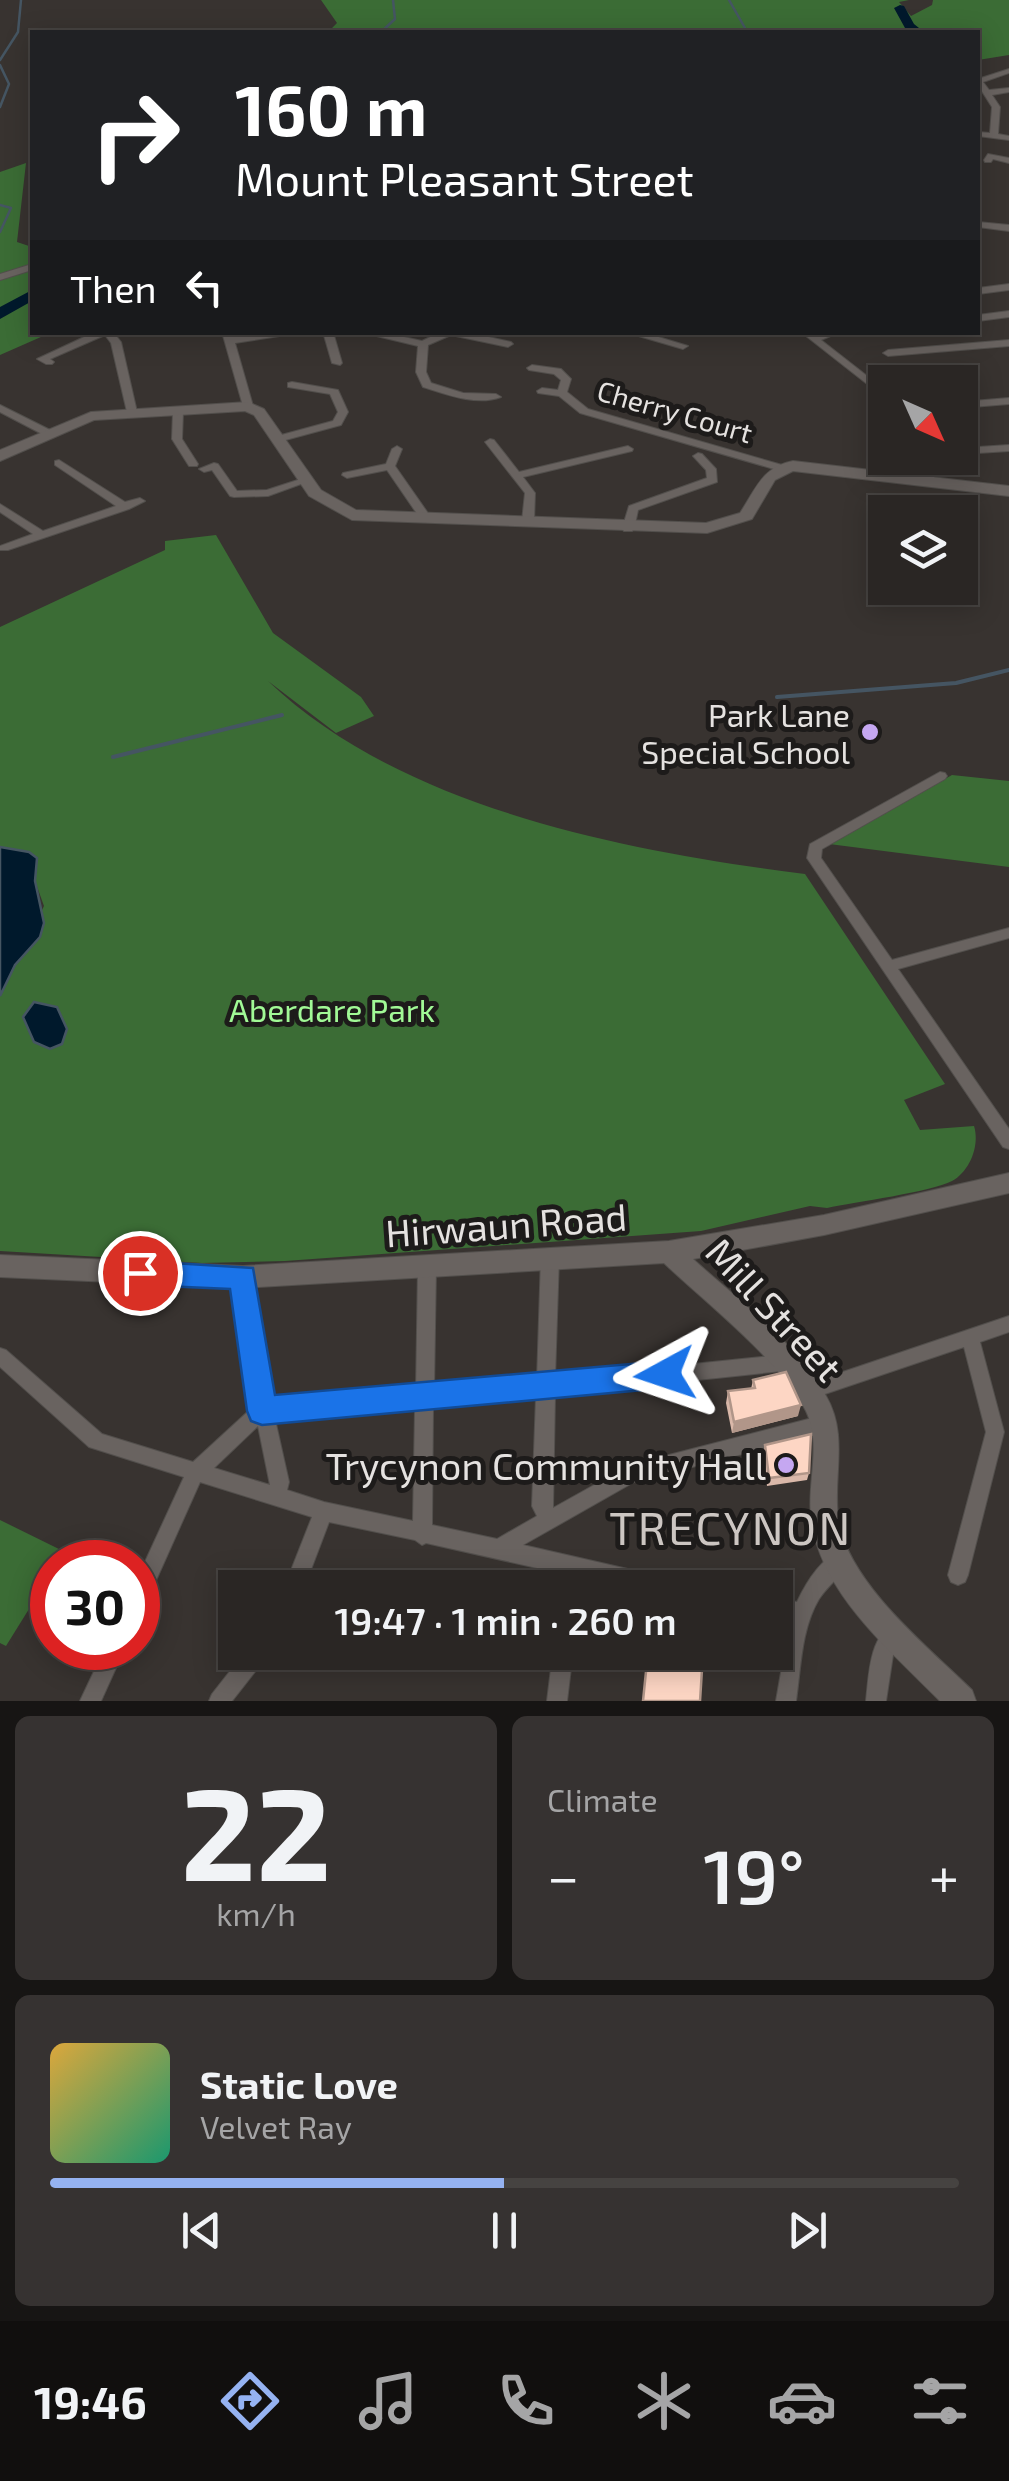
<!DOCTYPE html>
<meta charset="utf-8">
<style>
body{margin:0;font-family:"Exo 2",sans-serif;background:#363231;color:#f1f3f6;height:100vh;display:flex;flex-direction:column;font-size:38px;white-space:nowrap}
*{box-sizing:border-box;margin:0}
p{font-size:32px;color:#a5a5a6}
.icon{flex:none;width:55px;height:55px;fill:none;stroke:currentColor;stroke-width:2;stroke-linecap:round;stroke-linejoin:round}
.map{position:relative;height:1701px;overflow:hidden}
.details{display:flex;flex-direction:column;gap:15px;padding:15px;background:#171514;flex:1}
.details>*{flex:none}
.banner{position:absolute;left:30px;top:30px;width:950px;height:305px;border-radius:0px;box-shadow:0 5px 25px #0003,0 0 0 2px #464341;background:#202124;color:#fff;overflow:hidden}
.needle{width:65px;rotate:135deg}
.buttons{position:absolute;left:868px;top:365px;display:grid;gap:20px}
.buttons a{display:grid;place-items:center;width:110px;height:110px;border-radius:0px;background:#2a2624;box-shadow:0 5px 25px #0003,0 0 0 2px #464341;font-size:50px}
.speed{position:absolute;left:30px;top:1540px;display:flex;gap:20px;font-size:50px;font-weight:700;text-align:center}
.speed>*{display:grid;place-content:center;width:130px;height:130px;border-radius:50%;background:#2a2624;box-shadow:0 5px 25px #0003,0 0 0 2px #464341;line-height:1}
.speed .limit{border:15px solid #d22;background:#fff;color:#111}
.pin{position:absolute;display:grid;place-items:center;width:85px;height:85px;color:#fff;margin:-42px;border:5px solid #fff;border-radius:50%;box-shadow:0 2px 10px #0007}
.me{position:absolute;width:110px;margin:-55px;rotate:265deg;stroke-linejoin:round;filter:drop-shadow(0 0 8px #0008)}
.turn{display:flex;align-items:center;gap:35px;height:210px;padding:0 40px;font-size:45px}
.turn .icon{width:130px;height:130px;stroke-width:2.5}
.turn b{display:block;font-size:70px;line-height:85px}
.then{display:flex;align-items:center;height:95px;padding:0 40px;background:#0003;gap:20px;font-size:38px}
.big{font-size:75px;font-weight:600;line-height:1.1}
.details .widget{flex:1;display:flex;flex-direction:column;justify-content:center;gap:15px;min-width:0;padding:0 35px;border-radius:15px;background:#363231}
.details .dial{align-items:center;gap:0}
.dial b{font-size:130px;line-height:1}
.song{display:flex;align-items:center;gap:30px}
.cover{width:120px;height:120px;border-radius:15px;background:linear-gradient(135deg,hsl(40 70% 55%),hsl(160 70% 35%))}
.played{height:10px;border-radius:5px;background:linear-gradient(90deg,#95b2f1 50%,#464341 50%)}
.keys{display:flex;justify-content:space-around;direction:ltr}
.heat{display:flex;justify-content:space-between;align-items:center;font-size:55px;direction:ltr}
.details .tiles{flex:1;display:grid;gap:15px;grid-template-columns:1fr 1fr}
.widget:last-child{grid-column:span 2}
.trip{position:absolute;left:218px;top:1570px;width:575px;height:100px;border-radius:0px;background:#2a2624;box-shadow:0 5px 25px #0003,0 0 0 2px #464341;font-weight:600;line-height:100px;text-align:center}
.tabs{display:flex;height:160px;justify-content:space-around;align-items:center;background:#110f0e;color:#a5a5a6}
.tabs .icon{width:70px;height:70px}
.tabs .selected{color:#95b2f1}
.tabs b{font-size:45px;color:#f1f3f6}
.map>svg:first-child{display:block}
.green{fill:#3b6c35}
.water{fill:#00192c;stroke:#455562;stroke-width:2.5}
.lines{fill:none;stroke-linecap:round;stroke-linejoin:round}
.stream-far1{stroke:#455562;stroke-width:2.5}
.stream{stroke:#455562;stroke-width:4}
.river{fill:#00192c;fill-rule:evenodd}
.street-casing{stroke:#524f4c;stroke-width:2}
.secondary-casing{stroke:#524f4c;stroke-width:2}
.street{fill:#696360;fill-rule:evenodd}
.secondary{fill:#696360;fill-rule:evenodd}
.wall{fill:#dab8a9}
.shaded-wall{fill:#b19689}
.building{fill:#fdd6c4;stroke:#b19689;stroke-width:2.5}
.route{fill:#1a73e8;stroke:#114b97;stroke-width:2.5}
.poi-dot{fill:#c5a7f1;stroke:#1d1b1a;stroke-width:4}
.labels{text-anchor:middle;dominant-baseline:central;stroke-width:10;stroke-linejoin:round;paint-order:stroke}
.far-street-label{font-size:28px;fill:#e5e2e0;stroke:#1d1b1a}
.poi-label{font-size:32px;fill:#e5e2e0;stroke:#1d1b1a;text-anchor:end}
.park-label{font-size:32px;fill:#a1f996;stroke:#1d1b1a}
.near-street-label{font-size:38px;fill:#e5e2e0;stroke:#1d1b1a}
.near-poi-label{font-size:38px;fill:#e5e2e0;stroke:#1d1b1a;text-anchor:end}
.near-quarter-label{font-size:45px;letter-spacing:2.5px;fill:#ccc6c2;stroke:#1d1b1a}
</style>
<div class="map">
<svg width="1009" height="1701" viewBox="0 0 1009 1701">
<rect width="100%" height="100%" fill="#383330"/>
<path class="green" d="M321,0H909L899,2L911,16L932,5L933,0H1009V55L978,60V32H328L337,23Z
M26,163L17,242L32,247V332L50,333L0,355V172Z
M216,535L273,633L361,697L374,716L336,733L268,681C402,809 626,851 805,874L945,1084L904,1100L920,1130L974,1126C980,1145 970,1171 952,1181C931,1192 855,1202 827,1208L810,1206L701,1231L285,1261L202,1263L0,1251V996L44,906L35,881L37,858L29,852L0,847V627L165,550V541Z
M952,775L1009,781V867L829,844Z
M0,1520L65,1552L59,1562H52V1572L6,1646L0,1643Z"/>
<path class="water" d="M0,847L29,852L37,858L35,881L44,923L40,937L15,965L0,996Z
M34,1002L57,1007L67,1029L62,1044L50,1049L34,1042L23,1017Z"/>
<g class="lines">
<path class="stream-far1" d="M729,0L745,28
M381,32L395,19L393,0
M0,60L18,32L21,0
M0,65L9,84L0,107
M0,205L11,208L0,232"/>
<path class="stream" d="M777,697L956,683L1009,670
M113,757L282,715"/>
<path class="river" d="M900,5L904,6L914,24L924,32L905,28L894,8Z
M32,290V301L0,319V307Z"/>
<g class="street-casing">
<path id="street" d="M1009,69V73L983,82L989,90L1009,88V92L992,95L1000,107L998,134L1009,136V140L978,136V132L990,133L992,107L978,85V79Z
M988,154L1009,158V163L993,159L991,162H985L984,160Z
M978,222L1009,225V231L978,227Z
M32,264V270L0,280V274Z
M1009,284V290L978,294V288Z
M1009,311V317L978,321V315Z
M95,332H113L121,342L137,412L136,414L132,415L127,412L111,343L105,335L50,359L54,362L52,364H46L37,359Z
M222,332H232L233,337L274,332H305L235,343L253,406L248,409L243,406Z
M323,332H333L342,363L340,365L332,363Z
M360,332H381L422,341L441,332H466L511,342L513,344L508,347L451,335L428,345L426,372L431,383L463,393L496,394L501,397C477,406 448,395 423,387L416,372L418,346Z
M625,332H642L688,346L683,349Z
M801,332H812L815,335L825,332H840L821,340L885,390V398Z
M1009,340V346L888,356L883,353L888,350Z
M532,365L561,369L571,379L567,392L588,409L782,465L783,467L782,469H774L580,413L559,396L538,393L537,391L542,388L558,390L561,380L554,374L529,370L527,368Z
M292,382L338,390L348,412L341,425L278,442L274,441V437L333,421L338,412L330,394L288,387V383Z
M1009,398V404L960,408V402Z
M0,405L52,431L53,433L52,435H44L0,412Z
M178,409L183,412L182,439L198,464L197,466H189L172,439L173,412Z
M490,439L494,440L519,472L628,446L633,449L632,451L523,477L535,493L534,521L528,524L522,521L525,493L485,442Z
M1009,445V451L978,453L973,450L978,447Z
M397,446L402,449L395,466L432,519L430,521H422L387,470L347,478L342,475L343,473L386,464L392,449Z
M698,453L702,454L716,469L717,482L638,510L634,529L632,531H624L622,529L629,506L707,478L706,470L693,456Z
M921,458H931L935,482L934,484H926L925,482Z
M59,460L125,502L140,498L145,501L129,509L8,550H0V546L33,534L0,512V504L43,531L116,506L55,465V461Z
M214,463L218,464L237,491L267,490L307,477L312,480L268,496L234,497L230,496L212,470L204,472L199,469Z
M940,772L945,773L947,776L945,779L822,849L821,858L892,960L1009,928V938L898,969L1009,1129V1149L1003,1147L807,858L810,844Z
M550,1250L556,1252L559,1257L555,1378L782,1355L788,1357L791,1363L788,1369L782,1371L555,1395L553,1508L630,1465L824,1415L830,1418L833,1424L830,1430L824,1433L634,1482L523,1545L667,1578L674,1581L677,1588H622L583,1578L582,1588H562L564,1574L426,1543L422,1545L415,1540L329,1522L304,1588H284L312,1517L200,1482L145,1605L138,1608V1577L184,1477L89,1447L0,1367V1348L6,1350L102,1434L193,1462L254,1406L239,1339L234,1277L237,1272L243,1269L249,1272L252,1277L257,1339L270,1398L416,1392L418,1267L421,1262L427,1259L433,1262L436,1267L434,1390L537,1380L541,1257L544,1252ZM536,1397L532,1506L537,1516L497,1539L432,1525L433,1407ZM415,1409L413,1521L324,1502L287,1490L289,1482L274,1415ZM258,1426L270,1485L214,1468Z
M1009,1316V1332L980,1342L1004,1432L968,1575L965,1582L958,1585L951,1582L948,1575L986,1432L964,1347L810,1399L804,1397L801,1391L804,1385L810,1383Z
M839,1551L846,1554L849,1561C842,1576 828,1585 819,1599C801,1629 801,1668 796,1701H776L790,1621L775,1618V1598L797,1602C806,1583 819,1561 839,1551Z
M895,1623L902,1626L905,1633L893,1655L886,1701H866C869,1675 869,1636 895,1623Z
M105,1648H125L101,1701H80Z
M245,1652H268L265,1659L232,1701H209L212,1694Z
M553,1652H573L567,1701H547Z"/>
</g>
<g class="secondary-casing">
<path id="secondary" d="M248,402L264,409L321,490L356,510L706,523L740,513C756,489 762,467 793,461L1009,486V496L793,471L775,480L752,519L707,533L352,520L309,496L254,415L245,411L94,420L0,461V450L91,412Z
M1009,1173V1193L824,1235L693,1259C738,1300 796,1342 826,1396C850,1437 831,1480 839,1524C852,1586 928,1647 972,1690L976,1701H940C890,1650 819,1592 811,1517C807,1483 822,1443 806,1411C780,1360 706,1303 664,1263L243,1288L0,1277V1255L243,1266L669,1241L824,1215Z"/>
</g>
<use href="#street" class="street"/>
<use href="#secondary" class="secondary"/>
</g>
<path class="wall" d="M753,1380L798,1416L732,1433L726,1403L728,1391L751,1389Z
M765,1445L809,1473L807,1480L767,1486L763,1453Z
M432,1652H469L467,1661Z"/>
<path class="shaded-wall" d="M801,1405L798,1416L732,1433L734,1422Z"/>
<path class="building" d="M786,1372L801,1405L734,1422L728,1391L755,1388L753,1380Z
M811,1434L809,1473L769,1478L765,1445Z
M447,1574L482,1581L480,1588H444Z
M648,1652L703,1654L700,1701H643Z"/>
<path class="route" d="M140,1261L253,1268L275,1395L665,1361L676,1365L680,1374L676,1384L665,1388L262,1425L251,1421L247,1411L230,1289L140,1285L130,1282L126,1273L130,1264Z"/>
<g class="poi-dot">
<circle cx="870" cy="732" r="10"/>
<circle cx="786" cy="1465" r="10"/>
</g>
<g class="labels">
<g class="far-street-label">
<text transform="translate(675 411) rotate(16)">Cherry Court</text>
</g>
<g class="poi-label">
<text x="850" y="714">Park Lane<tspan x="850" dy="37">Special School</tspan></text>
</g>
<g class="park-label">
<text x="332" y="1009">Aberdare Park</text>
</g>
<g class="near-street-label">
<text transform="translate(506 1224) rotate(-4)">Hirwaun Road</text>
<text transform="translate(775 1309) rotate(47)">Mill Street</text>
</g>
<g class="near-poi-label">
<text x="766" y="1465">Trycynon Community Hall</text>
</g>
<g class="near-quarter-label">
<text x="731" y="1527">TRECYNON</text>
</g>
</g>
</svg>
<div class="buttons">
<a><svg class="needle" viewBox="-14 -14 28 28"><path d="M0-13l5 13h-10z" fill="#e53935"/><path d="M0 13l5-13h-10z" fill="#a5a5a6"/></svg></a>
<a><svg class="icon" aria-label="layers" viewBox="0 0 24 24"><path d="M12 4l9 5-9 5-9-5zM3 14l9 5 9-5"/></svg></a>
</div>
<div class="speed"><div class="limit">30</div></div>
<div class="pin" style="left:140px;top:1273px;background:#d93025"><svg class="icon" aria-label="arrive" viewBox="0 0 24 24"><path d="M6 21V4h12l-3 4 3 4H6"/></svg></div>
<svg class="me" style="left:665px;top:1374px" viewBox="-20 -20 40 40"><path d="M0-17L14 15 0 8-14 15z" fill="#1a73e8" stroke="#fff" stroke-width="4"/></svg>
<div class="trip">19:47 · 1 min · 260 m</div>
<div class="banner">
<div class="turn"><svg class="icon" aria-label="right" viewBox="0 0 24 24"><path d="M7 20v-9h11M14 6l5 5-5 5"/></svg><div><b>160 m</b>Mount Pleasant Street</div></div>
<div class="then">Then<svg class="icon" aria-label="left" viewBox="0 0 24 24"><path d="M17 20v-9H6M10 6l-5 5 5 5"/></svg></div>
</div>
</div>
<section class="details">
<div class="tiles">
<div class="widget dial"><b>22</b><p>km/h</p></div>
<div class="widget"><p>Climate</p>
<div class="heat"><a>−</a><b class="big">19°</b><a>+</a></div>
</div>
<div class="widget">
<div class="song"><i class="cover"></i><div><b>Static Love</b><p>Velvet Ray</p></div></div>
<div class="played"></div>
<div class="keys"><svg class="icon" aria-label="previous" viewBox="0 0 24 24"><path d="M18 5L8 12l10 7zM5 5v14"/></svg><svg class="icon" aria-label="pause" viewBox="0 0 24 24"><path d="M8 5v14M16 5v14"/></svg><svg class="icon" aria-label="next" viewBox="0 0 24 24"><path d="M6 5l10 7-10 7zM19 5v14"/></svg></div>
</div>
</div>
</section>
<nav class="tabs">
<b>19:46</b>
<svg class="icon selected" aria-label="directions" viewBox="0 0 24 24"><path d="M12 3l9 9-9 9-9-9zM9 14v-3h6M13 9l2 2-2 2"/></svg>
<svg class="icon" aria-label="music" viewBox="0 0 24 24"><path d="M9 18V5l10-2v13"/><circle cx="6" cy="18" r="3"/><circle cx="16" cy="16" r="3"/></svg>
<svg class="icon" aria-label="phone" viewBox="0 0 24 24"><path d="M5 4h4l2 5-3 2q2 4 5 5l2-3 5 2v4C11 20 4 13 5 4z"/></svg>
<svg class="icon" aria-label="climate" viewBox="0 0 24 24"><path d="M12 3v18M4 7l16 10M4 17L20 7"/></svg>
<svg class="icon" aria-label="car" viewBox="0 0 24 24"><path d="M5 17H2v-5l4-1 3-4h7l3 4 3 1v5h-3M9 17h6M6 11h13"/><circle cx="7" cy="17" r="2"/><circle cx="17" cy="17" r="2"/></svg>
<svg class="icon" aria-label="filters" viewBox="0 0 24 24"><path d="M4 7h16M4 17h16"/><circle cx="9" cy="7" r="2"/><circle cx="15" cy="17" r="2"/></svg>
</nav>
